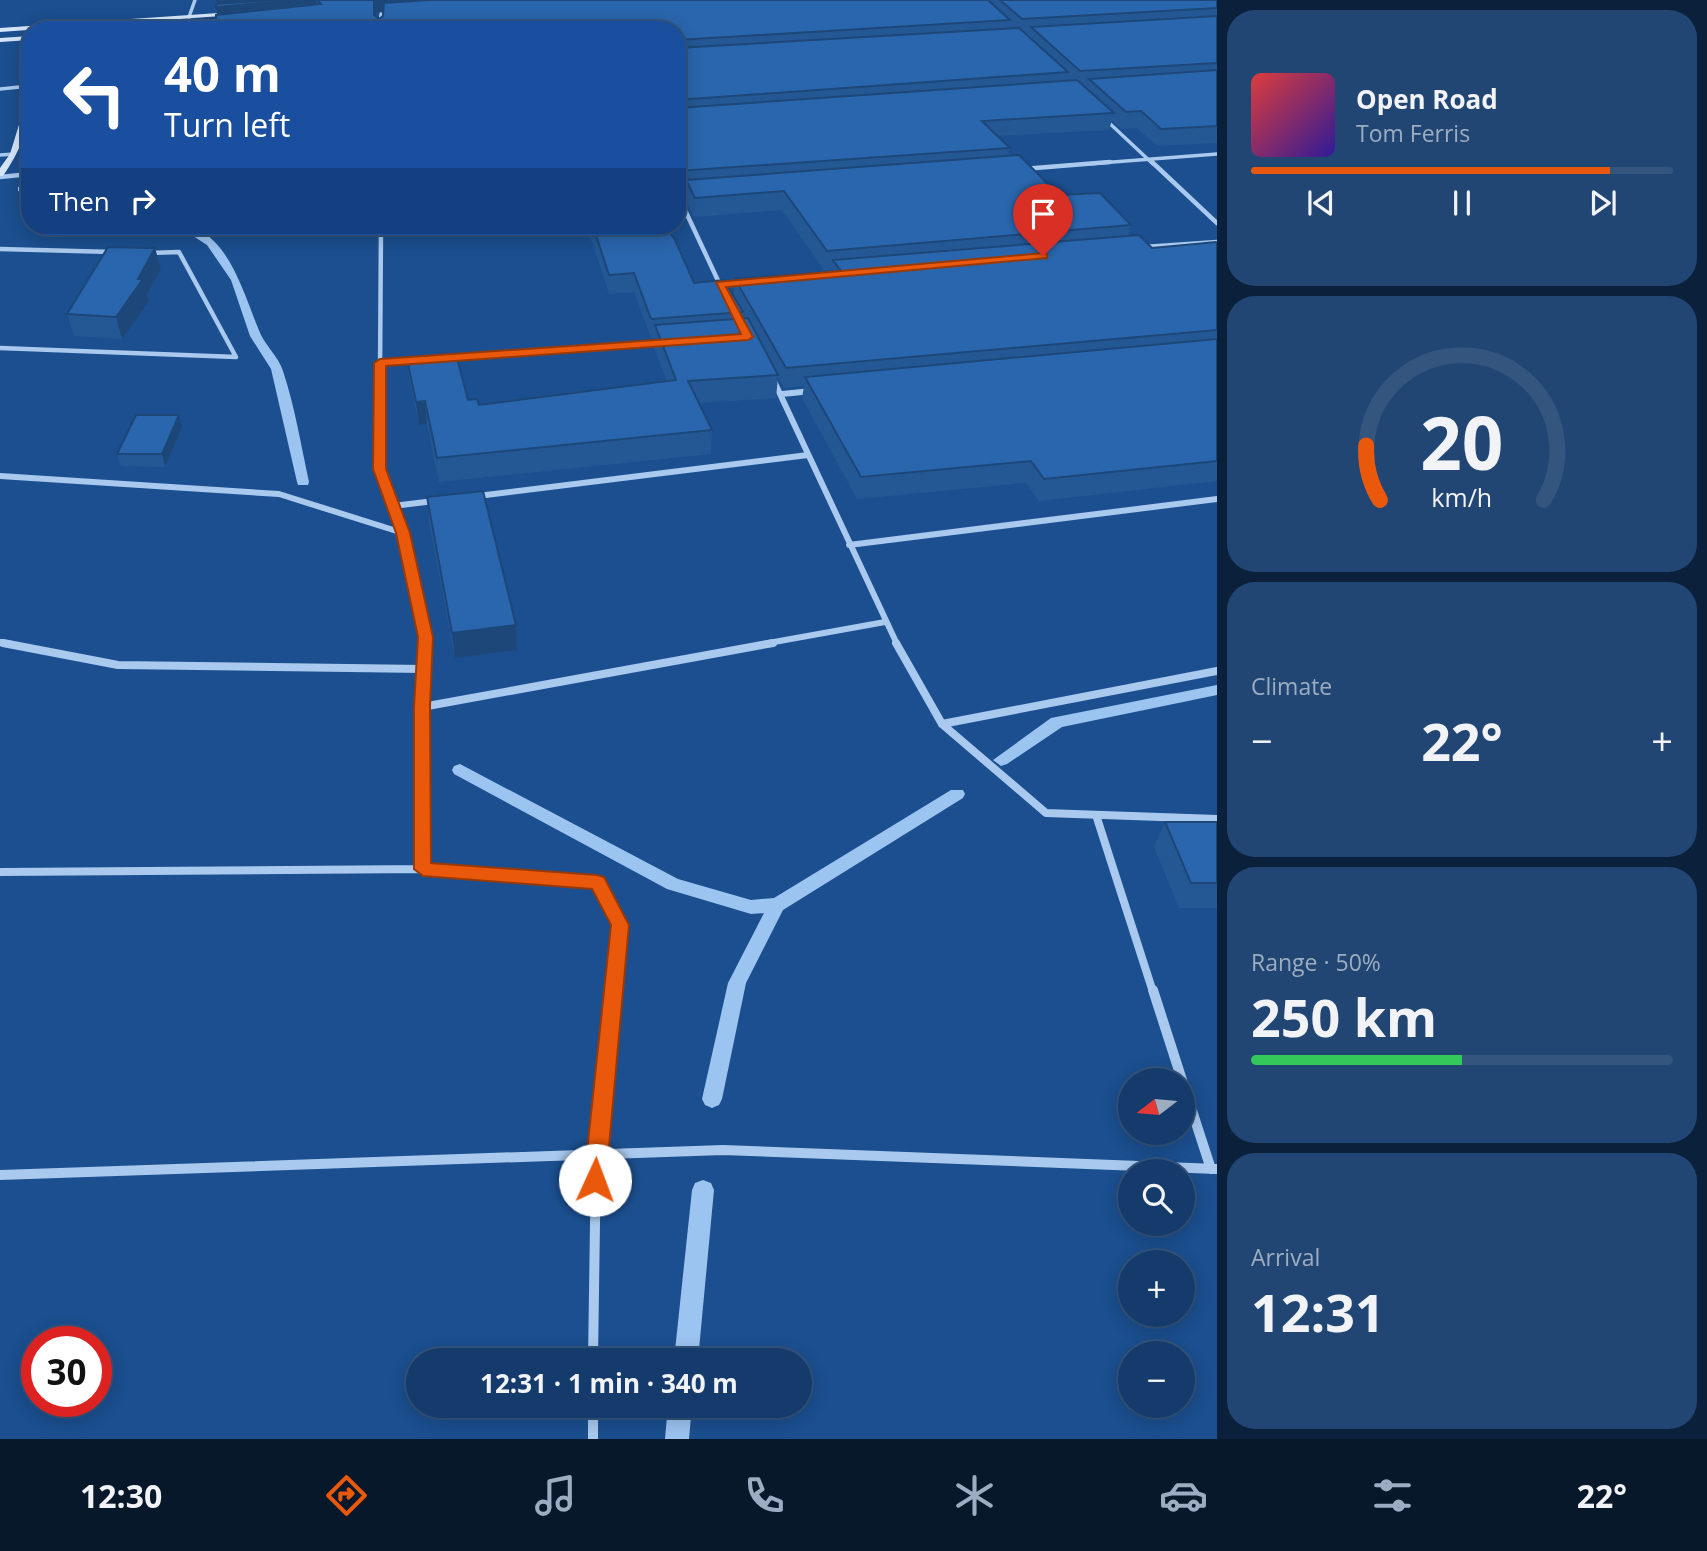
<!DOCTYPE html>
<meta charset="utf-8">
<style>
body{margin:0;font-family:"Open Sans",sans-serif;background:#214673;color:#f1f3f6;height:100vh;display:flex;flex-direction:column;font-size:26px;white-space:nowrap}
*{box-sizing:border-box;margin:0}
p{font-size:23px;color:#9dadc1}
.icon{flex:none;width:38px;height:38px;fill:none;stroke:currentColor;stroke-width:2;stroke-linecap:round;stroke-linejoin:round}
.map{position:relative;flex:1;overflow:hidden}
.drawer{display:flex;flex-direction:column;gap:10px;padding:10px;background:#0b203b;width:490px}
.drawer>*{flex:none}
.banner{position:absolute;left:21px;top:21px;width:665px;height:214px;border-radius:28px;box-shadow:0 4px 18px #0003,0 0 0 2px #33557e;background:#1a4fa0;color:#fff;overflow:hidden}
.needle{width:46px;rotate:254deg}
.fabs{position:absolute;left:1118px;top:1068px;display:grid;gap:14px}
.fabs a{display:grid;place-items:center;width:77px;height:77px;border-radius:50%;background:#143b6b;box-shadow:0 4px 18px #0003,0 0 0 2px #33557e;font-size:35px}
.speed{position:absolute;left:21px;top:1326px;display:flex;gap:14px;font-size:35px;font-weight:700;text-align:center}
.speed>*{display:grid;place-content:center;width:91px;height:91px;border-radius:50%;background:#143b6b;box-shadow:0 4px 18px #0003,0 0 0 2px #33557e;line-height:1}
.speed .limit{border:10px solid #d22;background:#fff;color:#111}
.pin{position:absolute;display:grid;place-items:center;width:60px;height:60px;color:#fff;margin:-72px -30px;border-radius:50% 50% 50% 0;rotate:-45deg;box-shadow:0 0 7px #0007}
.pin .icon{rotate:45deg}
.me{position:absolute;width:77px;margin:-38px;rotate:2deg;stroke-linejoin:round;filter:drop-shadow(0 0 5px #0008)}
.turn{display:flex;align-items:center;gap:24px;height:147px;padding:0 28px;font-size:32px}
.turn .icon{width:91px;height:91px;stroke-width:2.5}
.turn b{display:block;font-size:49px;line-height:60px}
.then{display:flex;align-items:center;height:66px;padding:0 28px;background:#0003;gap:14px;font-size:26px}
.big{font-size:52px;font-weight:700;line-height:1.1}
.drawer .tile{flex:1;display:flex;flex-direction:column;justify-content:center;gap:10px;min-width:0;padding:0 24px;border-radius:28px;background:#214673}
.drawer .dial{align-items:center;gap:0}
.dial svg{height:182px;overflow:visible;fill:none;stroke:#33557e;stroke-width:7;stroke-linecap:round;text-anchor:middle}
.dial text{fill:#f1f3f6;stroke:none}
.song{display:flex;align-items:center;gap:21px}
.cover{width:84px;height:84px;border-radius:10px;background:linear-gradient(135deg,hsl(0 70% 55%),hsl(250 70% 35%))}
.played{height:7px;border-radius:4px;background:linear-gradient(90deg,#ea580c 85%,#33557e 85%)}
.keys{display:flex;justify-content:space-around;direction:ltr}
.heat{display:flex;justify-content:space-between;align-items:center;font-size:38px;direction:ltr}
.charge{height:10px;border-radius:5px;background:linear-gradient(90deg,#34c759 50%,#33557e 0)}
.trip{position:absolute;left:406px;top:1348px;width:406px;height:70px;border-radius:35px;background:#143b6b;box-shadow:0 4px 18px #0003,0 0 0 2px #33557e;font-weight:700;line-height:70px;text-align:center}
.tab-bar{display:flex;height:112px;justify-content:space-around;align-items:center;background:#08182b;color:#9dadc1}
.tab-bar .icon{width:49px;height:49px}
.tab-bar .selected{color:#ea580c}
.tab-bar b{font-size:32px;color:#f1f3f6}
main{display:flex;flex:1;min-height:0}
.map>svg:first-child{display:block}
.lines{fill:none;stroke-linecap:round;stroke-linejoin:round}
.stream{fill:#9cc4f0;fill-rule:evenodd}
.street-far4{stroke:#a9c9ee;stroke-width:3.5}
.street-far3{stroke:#a9c9ee;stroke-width:4.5}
.street-far2{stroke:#a9c9ee;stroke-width:6}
.street-far1{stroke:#a9c9ee;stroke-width:8}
.street{stroke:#a9c9ee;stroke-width:10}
.secondary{fill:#d6e6fa;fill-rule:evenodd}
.wall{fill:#245895;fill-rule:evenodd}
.shaded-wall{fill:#1d4779}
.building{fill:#2a66ad;stroke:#1d4779;stroke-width:2}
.route{fill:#ea580c;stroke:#983908;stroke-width:2}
</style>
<main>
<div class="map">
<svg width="1217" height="1439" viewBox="0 0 1217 1439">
<rect width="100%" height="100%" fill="#1b4f8f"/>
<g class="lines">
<path class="stream" d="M21,186L30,188V194L18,191V187Z
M178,226C228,224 245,300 261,335C267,347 279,358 283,371C295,407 301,446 309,482L308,485H298L297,482L271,369L250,336L231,280L207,245Z
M1217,685V695L1062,727L1007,764L1001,766L993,760L1051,718Z
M460,764L678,879L751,900L774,898L951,790H963L965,794L963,798L783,910L746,983L722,1099L719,1105L712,1108L705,1105L702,1099L728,983L764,913L751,914L667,889L454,774L452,770L454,766Z
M703,1180L711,1183L714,1190L698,1360H674L692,1190L695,1183Z
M668,1405H692L689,1439H665Z"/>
<path class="street-far4" d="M189,17L195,0
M380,30L381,14
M0,89L30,86
M1105,119L1153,164
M0,155L14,154
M1087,164L1217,154"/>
<path class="street-far3" d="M1152,162L1217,223
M1023,169L1110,162
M0,177L30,174
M677,193L721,287
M1144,247L1217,242
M0,249L113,252
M149,253L179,252L236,357
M0,348L236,357
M451,358L662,343
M380,363L414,361
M380,374L381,226"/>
<path class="street-far2" d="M380,372V469L403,533L425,644
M773,379L897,644
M782,394L812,391
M0,476L279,494L403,533
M478,496L808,455
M393,506L434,501
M849,545L1217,499
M0,642L12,644
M763,644L885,622"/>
<path class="street-far1" d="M3,643L118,665L424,669
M425,643L422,707L773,643
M896,643L942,724L1046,813L1217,819
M942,724L1217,671
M1096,815L1153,992
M423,869L597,882L620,925L613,992
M0,872L423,869L422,707"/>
<path class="street" d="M1153,990L1182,1080
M1183,1083L1211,1169
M0,1175L723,1150L1217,1169
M593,1360L596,1155L613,990
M593,1405V1439"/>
<path class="secondary" d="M233,12L235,15L0,32V28Z
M30,36V40L0,42V38Z
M30,100C30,128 19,153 3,176H0V168L10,154L26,102Z"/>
</g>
<path class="wall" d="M216,0H1217V143L1157,146L1137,128L1121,129L1112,120L1109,130L998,136L1010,148L1008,156L1059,195L1131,225L1128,236L1152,248L1217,243V481L1039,501L1026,483L857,499L802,398L804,386L784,388L778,377L776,398L699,403L712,430L711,454L439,482L427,424L419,425L410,382L407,359L468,400L479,405L667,381L654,348L655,338H651L634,292L609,294L593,244L583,226H666L694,283L734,297L735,279L832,271V270H824L782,210L694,217L685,199L686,188H678L684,200L683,218H677V30L216,18L217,15ZM376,12H383V16L379,19L376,17Z
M155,248L161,270L147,294L149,301L122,339L74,336L67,314Z
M182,427L165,467L121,466L117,454Z
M427,497L516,625L517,650L455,658L429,522Z
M1165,822H1217V908H1179L1154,847Z"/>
<path class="shaded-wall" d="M216,0H316L318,13L218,22L216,7H217Z
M317,0H524L376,12V30Z
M155,248L161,270L147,294L149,301L122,339L116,317Z
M425,401L427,424L419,425L416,402Z
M179,415L182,427L165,467L162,454Z
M516,625L517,650L455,658L452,633Z"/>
<path class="building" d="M274,0H299L216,7V4Z
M317,0H374V15L379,19L383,16L384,3L429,0H988L1010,20L677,40V30H136L135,24L216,18V15L321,4Z
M1000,0H1217V8L1022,19Z
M1217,16V63L1080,71L1031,27Z
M1019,28L1068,72L677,100V48Z
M1217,70V126L1161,129L1141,111L1126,112L1089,79Z
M1077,80L1114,113L982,121L1010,148L677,171V108Z
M1019,155L1059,195L1100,193L1131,225L827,251L784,191L695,198L686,180Z
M677,187L684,200H677Z
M593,226H666L675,240L694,283L724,280L743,312L651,319L634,273L609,275Z
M1139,235L1152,248L1216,242L1217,243V330L786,368L735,279L841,271L833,260Z
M108,247L155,248L138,279H143L116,317L67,314Z
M748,318L778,375L688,381L712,430L437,458L425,401L416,402L407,359L456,354L468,400L477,399L479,405L676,380L655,325Z
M1217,339V461L1044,479L1031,461L861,477L805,377Z
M136,415H179L162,454H117Z
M483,491L516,625L452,633L427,497Z
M1165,822H1217V883H1191Z"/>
<path class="route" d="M1043,253L1047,254V258L726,287L753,337L748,340L386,366V469L410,533L433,637L430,707L431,863L597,875L604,877L629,925L606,1180L603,1188L595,1191L588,1188L584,1180L611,925L592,889L423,876L414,869V707L418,637L396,533L373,469L374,363L380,359L741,334L716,282Z"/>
</svg>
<div class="fabs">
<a><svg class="needle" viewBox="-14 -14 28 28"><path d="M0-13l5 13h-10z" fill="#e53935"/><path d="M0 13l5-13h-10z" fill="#9dadc1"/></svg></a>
<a><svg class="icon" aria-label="search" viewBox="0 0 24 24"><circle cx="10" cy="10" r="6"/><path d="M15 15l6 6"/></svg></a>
<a>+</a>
<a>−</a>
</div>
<div class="speed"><div class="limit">30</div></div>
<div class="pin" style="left:1043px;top:256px;background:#d93025"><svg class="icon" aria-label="arrive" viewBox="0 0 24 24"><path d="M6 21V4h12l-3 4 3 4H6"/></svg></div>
<svg class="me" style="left:595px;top:1180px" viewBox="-20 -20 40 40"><circle r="19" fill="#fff"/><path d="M0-13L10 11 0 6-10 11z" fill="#ea580c"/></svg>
<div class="trip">12:31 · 1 min · 340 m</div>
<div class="banner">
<div class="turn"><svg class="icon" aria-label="left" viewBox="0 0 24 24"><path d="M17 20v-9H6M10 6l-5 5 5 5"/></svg><div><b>40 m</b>Turn left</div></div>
<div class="then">Then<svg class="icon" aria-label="right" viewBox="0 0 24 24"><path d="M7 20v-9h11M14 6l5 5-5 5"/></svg></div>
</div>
</div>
<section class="drawer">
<div class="tile">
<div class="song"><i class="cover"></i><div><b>Open Road</b><p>Tom Ferris</p></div></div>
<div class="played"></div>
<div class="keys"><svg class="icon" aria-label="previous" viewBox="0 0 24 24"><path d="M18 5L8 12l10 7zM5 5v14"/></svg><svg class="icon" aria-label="pause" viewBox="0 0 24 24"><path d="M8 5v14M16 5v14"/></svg><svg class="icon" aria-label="next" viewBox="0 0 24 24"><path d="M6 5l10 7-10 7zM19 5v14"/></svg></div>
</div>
<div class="tile dial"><svg viewBox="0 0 100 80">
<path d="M14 69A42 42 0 1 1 86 69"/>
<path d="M14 69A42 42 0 0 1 8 45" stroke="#ea580c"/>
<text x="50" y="56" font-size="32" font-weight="700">20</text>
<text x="50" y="72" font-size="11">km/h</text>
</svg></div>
<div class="tile"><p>Climate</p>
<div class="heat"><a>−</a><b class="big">22°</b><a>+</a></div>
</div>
<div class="tile"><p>Range · 50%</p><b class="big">250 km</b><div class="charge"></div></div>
<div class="tile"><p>Arrival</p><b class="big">12:31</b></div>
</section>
</main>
<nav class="tab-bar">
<b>12:30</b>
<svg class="icon selected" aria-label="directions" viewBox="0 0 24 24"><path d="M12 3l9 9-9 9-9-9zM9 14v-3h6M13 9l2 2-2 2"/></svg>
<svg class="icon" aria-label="music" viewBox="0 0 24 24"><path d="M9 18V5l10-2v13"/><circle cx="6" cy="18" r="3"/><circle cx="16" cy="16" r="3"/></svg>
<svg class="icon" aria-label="phone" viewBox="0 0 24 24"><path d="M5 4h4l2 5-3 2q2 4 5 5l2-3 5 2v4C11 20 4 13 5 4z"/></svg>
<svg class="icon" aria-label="climate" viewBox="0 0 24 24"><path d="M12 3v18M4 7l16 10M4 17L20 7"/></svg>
<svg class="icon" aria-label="car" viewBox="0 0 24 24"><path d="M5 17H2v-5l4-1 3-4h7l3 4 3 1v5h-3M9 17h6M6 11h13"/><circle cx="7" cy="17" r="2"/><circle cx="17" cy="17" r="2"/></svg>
<svg class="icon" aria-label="filters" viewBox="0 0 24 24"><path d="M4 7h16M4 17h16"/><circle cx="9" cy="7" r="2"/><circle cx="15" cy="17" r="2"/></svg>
<b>22°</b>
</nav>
